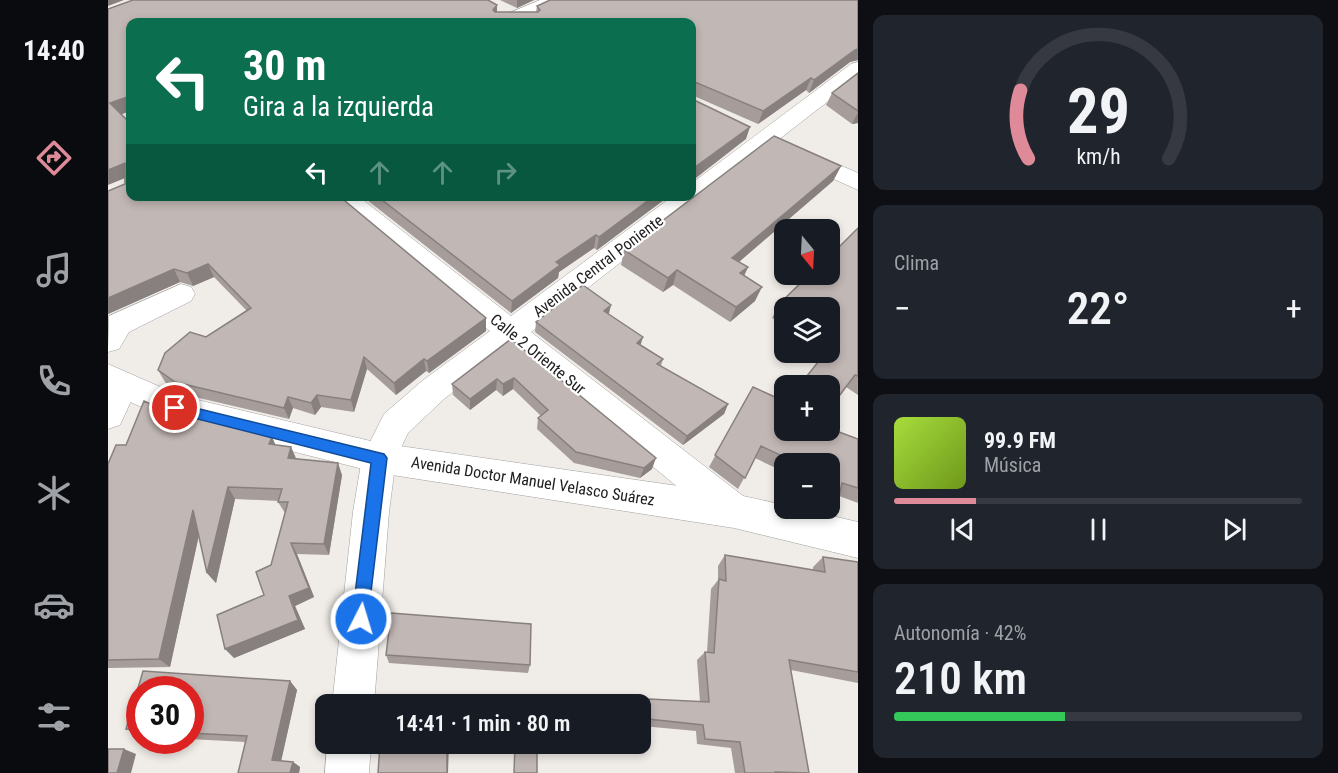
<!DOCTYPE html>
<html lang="es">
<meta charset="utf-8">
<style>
body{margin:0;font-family:"Roboto Condensed",sans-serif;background:#20242c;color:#f1f3f6;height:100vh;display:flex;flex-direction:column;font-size:22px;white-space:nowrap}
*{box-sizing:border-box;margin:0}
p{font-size:20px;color:#9ea1a6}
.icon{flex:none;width:33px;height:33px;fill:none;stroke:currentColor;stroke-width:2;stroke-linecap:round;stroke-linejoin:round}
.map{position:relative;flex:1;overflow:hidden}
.side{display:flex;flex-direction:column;gap:15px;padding:15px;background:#0d0f14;width:480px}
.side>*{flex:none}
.hud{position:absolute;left:18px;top:18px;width:570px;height:183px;border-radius:12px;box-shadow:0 3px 9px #0003;background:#0b6e4f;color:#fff;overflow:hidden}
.needle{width:39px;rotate:162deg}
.controls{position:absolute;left:666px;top:219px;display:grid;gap:12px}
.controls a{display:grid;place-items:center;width:66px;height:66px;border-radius:12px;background:#171b24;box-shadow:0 3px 9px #0003;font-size:30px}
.speed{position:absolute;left:18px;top:676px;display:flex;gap:12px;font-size:30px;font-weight:700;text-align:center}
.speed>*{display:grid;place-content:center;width:78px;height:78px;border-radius:50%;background:#171b24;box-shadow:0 3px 9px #0003;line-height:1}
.speed .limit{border:9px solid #d22;background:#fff;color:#111}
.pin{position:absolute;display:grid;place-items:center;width:51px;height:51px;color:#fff;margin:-26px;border:3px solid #fff;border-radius:50%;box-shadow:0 2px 6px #0007}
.me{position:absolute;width:66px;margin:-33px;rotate:5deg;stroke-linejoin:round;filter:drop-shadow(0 0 4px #0008)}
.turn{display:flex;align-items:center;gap:21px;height:126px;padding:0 18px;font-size:27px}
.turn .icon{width:78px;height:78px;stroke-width:2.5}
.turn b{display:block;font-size:42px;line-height:51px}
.lanes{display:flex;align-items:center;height:57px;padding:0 18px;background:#0003;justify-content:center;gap:30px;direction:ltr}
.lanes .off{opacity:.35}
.big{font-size:45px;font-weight:600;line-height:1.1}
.side .card{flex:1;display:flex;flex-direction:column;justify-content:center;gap:9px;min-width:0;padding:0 21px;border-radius:12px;background:#20242c}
.side .dial{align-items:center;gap:0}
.dial svg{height:156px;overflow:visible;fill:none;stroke:#363941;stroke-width:7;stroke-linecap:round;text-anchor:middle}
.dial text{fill:#f1f3f6;stroke:none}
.song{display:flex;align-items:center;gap:18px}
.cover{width:72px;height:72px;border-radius:9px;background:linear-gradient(135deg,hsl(80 70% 55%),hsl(80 70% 35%))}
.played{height:6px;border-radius:3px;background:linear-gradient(90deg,#df8a99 20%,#363941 20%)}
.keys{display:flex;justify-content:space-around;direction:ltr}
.heat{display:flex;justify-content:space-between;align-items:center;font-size:33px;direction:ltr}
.charge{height:9px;border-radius:4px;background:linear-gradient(90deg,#34c759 42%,#363941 0)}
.trip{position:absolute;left:207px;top:694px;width:336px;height:60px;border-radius:12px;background:#171b24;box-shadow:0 3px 9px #0003;font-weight:600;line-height:60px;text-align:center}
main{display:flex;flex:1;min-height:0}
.tabs{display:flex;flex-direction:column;width:108px;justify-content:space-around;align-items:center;background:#090b0e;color:#9ea1a6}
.tabs .icon{width:42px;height:42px}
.tabs .current{color:#df8a99}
.tabs b{font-size:27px;color:#f1f3f6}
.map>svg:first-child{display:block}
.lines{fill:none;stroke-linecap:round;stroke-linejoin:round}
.minor-casing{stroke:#a1a1a1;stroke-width:1}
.tertiary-casing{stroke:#a1a1a1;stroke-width:1}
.minor{fill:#fff;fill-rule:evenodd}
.tertiary{fill:#fff;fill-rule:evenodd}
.wall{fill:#a69d9b}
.shaded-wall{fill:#87807e}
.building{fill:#c1b7b4;stroke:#87807e;stroke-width:1.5}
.route{fill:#1a73e8;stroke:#114b97;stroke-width:1.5}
.labels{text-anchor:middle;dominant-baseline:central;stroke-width:4.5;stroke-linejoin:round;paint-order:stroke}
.street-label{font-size:16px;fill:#202020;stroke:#fff}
</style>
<main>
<nav class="tabs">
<b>14:40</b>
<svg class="icon current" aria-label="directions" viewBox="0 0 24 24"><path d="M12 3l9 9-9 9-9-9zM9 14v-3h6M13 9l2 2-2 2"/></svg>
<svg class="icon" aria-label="music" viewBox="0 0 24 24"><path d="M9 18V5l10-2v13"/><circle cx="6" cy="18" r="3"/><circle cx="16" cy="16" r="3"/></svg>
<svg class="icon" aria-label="phone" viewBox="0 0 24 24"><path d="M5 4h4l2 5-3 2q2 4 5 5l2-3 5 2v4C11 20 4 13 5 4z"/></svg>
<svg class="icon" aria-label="climate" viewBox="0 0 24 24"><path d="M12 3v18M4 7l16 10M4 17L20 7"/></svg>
<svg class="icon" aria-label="car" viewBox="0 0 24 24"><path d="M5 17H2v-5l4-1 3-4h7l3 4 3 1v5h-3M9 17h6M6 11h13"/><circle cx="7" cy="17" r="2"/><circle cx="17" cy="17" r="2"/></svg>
<svg class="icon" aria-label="filters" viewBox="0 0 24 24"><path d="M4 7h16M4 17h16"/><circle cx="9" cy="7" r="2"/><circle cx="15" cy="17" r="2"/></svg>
</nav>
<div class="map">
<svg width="750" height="773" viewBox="0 0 750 773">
<rect width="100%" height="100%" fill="#f0ece7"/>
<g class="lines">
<g class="minor-casing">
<path id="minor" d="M432,0H457L454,4L411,22H387L389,18Z
M750,62V78L423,332L639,499L644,511L639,523L626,527L613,523L402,348L336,399L300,433L288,458L281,512L266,705H224L245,512L254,458L276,414L314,381L382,331L221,196H250L403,316L565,196H584V183L743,64Z
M690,147L750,173V190L682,159L678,154L682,149Z
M73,284L83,287L87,294L83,301L21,332L11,349L0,352L1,316Z
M14,373L25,377L30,386L12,425L0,429V383L3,377Z
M219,744H263L261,773H217Z"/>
</g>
<g class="tertiary-casing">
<path id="tertiary" d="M0,364L73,396L271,443L626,494L676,505V508H690L750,522V558L626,528L271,473L67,422L0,392Z"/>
</g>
<use href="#minor" class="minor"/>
<use href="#tertiary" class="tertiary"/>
</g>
<path class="wall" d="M392,0H426L409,8Z
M750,0V60L742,62L701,93L698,90L650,124L586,96V100L638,139L22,22V111L14,114L22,196L378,318V331L321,373L318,371L288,395L259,369L246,412L213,407L207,415L185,408L181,419L74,394L57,382L50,370L139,311L106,277L85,286L72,282L0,314L17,184L0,9L389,5V12H428L429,6Z
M750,73V123L744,124L718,105L724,93Z
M733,166L725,181L631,262L640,267L636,276L647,301L622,322L565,285L555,292L513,265L516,250Z
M254,196H561L489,250L486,248L451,272L450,278L403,313Z
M750,228V395L738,387L722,409V308H676V325L664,318L671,304Z
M503,305L501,314L533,345L555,359L553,366L620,404L616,414L575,445L427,332L428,322Z
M403,339L544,469L532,478L466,463L429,429L430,418L433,416L405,389L395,396L388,390L362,410L345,395L344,384Z
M645,387L723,429L750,439V503L731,496L730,502L720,513L709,508H722V464H676V472L647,458L630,489L601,467Z
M58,411L167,445L183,447L188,458L234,475L221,555L189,554L206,597L187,606L197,629L126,658L156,595L163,565L177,513L170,502L171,501L127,499L108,583L99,573L91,535L62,667L0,668V464L18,445Z
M617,555L705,570V567L715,557L750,562V683L683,670L701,773H627L623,748L589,744L588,731L534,726L535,706L541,699L592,702L589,660L597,652H599L603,589L610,580V566Z
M278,655L422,665L420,673L281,663Z
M35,671L182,681L189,690L173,761L185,762L192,767L191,773H130L137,742L82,739V690H32V735L18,729Z"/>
<path class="shaded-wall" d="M0,0H16L0,6Z
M409,0H426L409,8Z
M389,5V17L385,10Z
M750,49V60L742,62L701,93L706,80L747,50Z
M703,78L698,90L650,124L655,111Z
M22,96V111L8,116L2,103Z
M750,112V123L744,124Z
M642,127L638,139L584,181L586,168Z
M17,163L22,176L0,185V170Z
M733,166L725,181L618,273L624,258Z
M546,196H561L489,250L491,237Z
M488,235L486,248L451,272L450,278L403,313L404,301L448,262Z
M100,264L106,277L85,286L79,273Z
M640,267L633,282L632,273Z
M66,269L72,282L0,314V298Z
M569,270L565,285L555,292L560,278Z
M654,287L647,301L622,322L628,307Z
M503,305L500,315L496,311Z
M378,318V331L321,373L319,361Z
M535,337L532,347L529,343Z
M256,357L259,369L246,412L243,400Z
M316,359L318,371L288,395L286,383Z
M406,378L405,389L395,396V384Z
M389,379L388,390L362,410V399Z
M209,395L213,407L207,415L203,403Z
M180,397L185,408L181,419L176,408Z
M620,404L616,414L575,445L579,436Z
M164,437L170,450L161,444Z
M183,447L188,459L180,458Z
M548,458L544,469L532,478L536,468Z
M230,463L234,475L221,555L216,544Z
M120,487L127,499L108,583L99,573Z
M85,510L94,521L62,667L51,659Z
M183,543L189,554L206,597L187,606L197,629L126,658L117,649L181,596Z
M182,681L189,690L172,766L164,760Z
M339,744H341L340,773H339Z
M16,749L28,754L23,773H9Z
M185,762L192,767L191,773H182Z"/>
<path class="building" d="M25,0H380L389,5L385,10L387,12H430L432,10L429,6L442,0H750V49L747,50L706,80L703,78L655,111L587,82L586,100L642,127L586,168V181H584V22H22V96L2,103L22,123V196H231L378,318L319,361L316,359L286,383L256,357L243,400L209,395L203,403L180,397L176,408L67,382L50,370L57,353L82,332L98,337L143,308L100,264L79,273L66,269L0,298V191L17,184V163L0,170V9Z
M750,73V111L724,93Z
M666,136L733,166L624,258L640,267L632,273L654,287L628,307L569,270L560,278L516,250Z
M269,196H546L491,237L488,235L448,262L452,265L404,301Z
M750,228V376L747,375L722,408V386H691L718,352H722V348L730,338L722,333V308H676L671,304L702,274H722V256Z
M475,285L503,305L496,311L535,337L529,343L555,359L549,364L620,404L579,436L428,322Z
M403,339L548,458L536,468L468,452L430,418L440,410L406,378L395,384L389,379L362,399L344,384Z
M645,387L676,401V430H722V422L725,424L723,429L750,439V488L734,483L730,502L722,499V464H691L653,446L637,478L607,455Z
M36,401L58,411L164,437L161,444L183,447L180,458L230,463L216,544L183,543L201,588L181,596L190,620L117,649L109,615L156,595L148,572L163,565L180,502H170L174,489L120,487L99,573L85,510L51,659L0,660V464L8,445H18Z
M617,555L717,572L715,557L750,562V672L681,660L701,773L667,772V773H637L632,742L597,739L595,725L540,719L541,699L601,702L597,652L606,653L611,579L618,581Z
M283,613L423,624L422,665L278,655Z
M35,671L182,681L164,760L185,762L182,773H130L139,736L82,733V690H32V730L18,729Z
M310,699V705H274L275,700Z
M272,744H339V773H270Z
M407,744H429V773H406Z
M0,749H16L9,773H0Z"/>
<path class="route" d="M67,403L276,454L279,458L259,625L253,628L247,625L244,619L263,463L62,412V404Z"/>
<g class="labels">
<g class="street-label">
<text transform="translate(490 266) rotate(-37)">Avenida Central Poniente</text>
<text transform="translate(430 354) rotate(39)">Calle 2 Oriente Sur</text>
<text transform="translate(425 481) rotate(9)">Avenida Doctor Manuel Velasco Suárez</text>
</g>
</g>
</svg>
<div class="controls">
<a><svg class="needle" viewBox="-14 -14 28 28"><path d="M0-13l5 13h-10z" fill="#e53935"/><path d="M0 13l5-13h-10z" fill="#9ea1a6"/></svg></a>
<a><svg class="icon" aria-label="layers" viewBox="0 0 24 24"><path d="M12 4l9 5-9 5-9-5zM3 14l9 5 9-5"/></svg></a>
<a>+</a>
<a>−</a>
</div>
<div class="speed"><div class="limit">30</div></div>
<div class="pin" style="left:67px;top:408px;background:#d93025"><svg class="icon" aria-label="arrive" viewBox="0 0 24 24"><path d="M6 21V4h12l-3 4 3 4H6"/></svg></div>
<svg class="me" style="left:253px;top:619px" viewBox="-20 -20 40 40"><circle r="17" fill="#1a73e8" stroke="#fff" stroke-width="3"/><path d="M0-11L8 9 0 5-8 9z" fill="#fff"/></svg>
<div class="trip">14:41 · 1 min · 80 m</div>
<div class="hud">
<div class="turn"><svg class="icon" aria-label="left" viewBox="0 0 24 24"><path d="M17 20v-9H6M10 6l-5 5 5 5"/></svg><div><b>30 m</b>Gira a la izquierda</div></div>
<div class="lanes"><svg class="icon" aria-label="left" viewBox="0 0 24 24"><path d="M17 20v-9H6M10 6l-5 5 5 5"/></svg><svg class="icon off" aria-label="ahead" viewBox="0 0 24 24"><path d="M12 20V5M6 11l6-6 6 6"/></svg><svg class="icon off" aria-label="ahead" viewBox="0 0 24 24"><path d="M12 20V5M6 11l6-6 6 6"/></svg><svg class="icon off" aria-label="right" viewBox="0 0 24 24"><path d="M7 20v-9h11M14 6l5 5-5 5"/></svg></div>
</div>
</div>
<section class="side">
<div class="card dial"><svg viewBox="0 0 100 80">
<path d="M14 69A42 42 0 1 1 86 69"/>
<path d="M14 69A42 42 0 0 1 10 34" stroke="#df8a99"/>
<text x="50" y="56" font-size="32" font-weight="700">29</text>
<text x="50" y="72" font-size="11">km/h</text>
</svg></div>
<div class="card"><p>Clima</p>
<div class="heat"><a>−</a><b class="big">22°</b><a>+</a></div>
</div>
<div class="card">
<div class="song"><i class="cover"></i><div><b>99.9 FM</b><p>Música</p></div></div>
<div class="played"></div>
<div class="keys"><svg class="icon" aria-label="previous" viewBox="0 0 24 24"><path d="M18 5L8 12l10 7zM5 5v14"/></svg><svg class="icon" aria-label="pause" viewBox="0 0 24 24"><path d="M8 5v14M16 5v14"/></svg><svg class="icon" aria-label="next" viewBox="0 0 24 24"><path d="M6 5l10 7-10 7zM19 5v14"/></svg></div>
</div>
<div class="card"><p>Autonomía · 42%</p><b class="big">210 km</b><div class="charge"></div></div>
</section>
</main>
